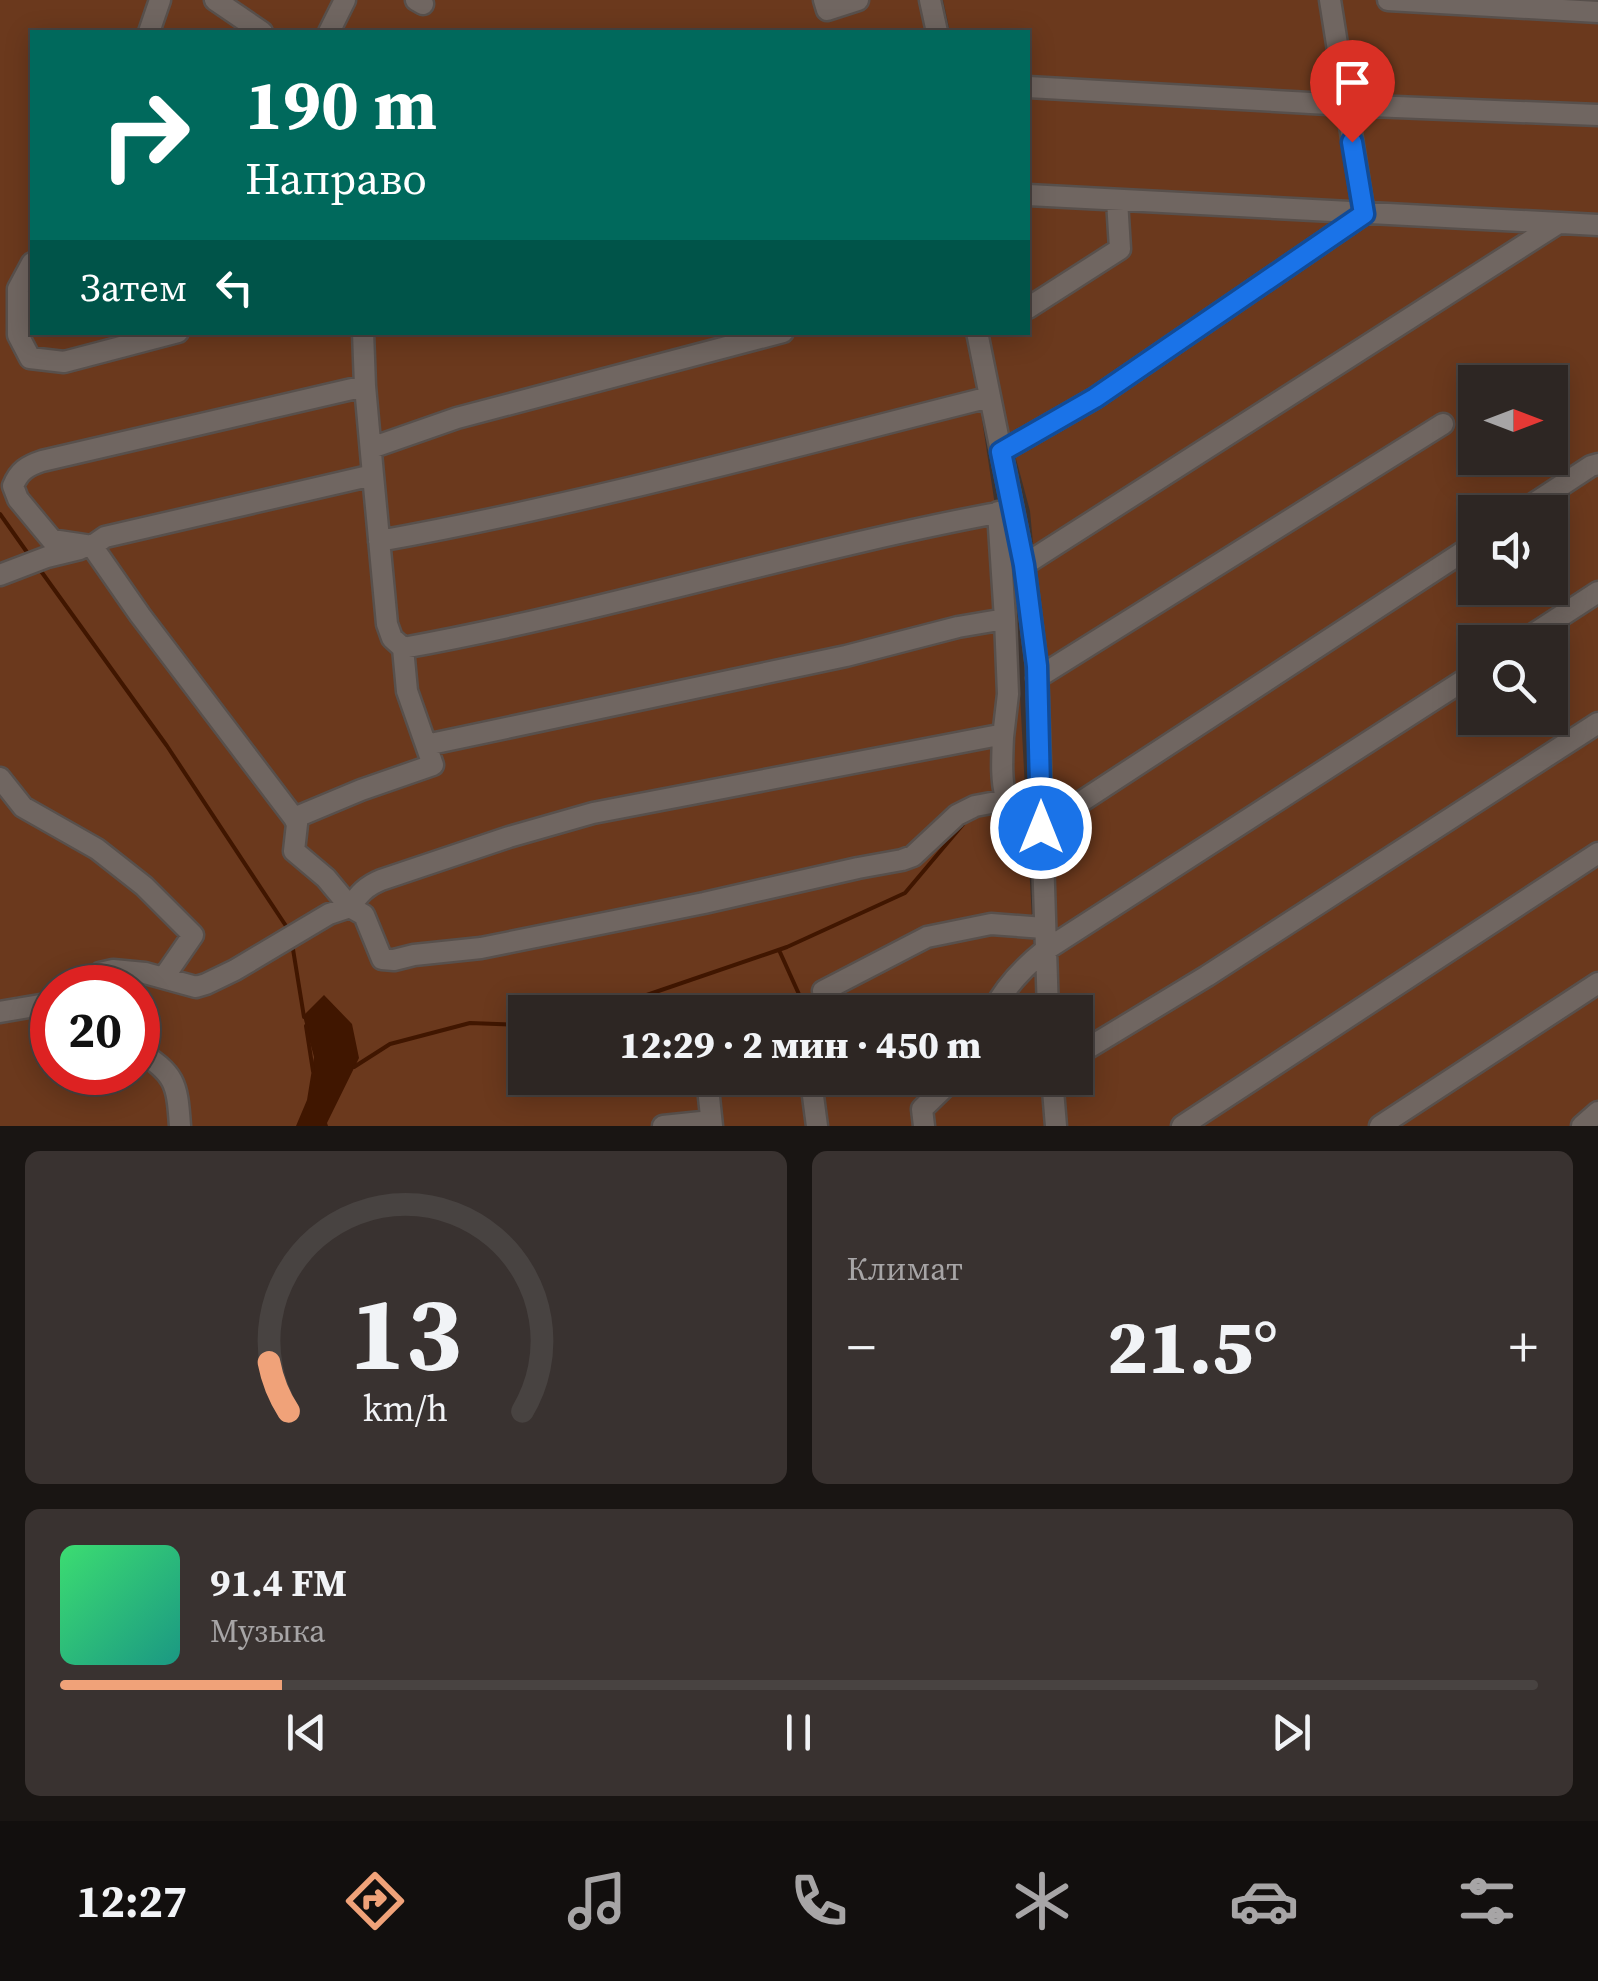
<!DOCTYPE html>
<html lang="ru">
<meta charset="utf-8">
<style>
body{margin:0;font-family:"Source Serif 4",serif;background:#393230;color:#f1f3f6;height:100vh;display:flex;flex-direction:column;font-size:38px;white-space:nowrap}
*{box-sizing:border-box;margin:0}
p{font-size:32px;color:#a7a5a6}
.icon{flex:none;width:55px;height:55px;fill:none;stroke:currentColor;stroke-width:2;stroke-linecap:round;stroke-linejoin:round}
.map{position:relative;height:1126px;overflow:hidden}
.panel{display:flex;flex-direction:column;gap:25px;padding:25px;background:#191513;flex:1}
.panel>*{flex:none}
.hud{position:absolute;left:30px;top:30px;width:1000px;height:305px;border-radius:0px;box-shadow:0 5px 25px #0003,0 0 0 2px #484341;background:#00695c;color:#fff;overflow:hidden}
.needle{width:65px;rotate:90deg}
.buttons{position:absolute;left:1458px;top:365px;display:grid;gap:20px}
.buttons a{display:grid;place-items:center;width:110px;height:110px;border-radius:0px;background:#2d2623;box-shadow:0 5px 25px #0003,0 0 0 2px #484341;font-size:50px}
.speed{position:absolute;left:30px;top:965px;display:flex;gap:20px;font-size:50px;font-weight:700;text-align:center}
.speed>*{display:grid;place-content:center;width:130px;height:130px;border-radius:50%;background:#2d2623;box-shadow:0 5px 25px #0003,0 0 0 2px #484341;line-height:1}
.speed .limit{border:15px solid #d22;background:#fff;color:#111}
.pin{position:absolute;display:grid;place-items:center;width:85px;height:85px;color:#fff;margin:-102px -42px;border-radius:50% 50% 50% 0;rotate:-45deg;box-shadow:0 0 10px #0007}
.pin .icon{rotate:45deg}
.me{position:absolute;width:110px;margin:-55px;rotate:0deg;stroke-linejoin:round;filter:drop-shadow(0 0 8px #0008)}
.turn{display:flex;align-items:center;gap:35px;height:210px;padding:0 50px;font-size:45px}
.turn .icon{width:130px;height:130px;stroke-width:2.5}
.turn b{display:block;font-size:70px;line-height:85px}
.then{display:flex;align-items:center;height:95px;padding:0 50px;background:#0003;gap:20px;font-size:38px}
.big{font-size:75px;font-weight:800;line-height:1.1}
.panel .widget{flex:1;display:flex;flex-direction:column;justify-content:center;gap:15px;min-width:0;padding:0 35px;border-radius:15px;background:#393230}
.panel .dial{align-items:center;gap:0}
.dial svg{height:260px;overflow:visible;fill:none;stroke:#484341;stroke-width:7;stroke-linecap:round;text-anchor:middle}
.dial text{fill:#f1f3f6;stroke:none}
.song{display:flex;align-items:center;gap:30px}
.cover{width:120px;height:120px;border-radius:15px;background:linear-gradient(135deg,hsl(140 70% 55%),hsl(170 70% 35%))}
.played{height:10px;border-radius:5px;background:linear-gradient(90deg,#f0a279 15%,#484341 15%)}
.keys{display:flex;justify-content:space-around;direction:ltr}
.heat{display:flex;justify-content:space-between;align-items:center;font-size:55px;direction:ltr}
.panel .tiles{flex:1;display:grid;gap:25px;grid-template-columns:1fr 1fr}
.widget:last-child{grid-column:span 2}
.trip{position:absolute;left:508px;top:995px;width:585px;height:100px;border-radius:0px;background:#2d2623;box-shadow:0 5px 25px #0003,0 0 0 2px #484341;font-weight:800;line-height:100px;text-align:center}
.tab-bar{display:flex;height:160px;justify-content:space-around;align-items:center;background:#120f0e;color:#a7a5a6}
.tab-bar .icon{width:70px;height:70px}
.tab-bar .current{color:#f0a279}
.tab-bar b{font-size:45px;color:#f1f3f6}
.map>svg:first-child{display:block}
.green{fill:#6b391d;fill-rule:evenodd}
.water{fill:#401600}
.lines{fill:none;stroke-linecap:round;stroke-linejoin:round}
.stream{stroke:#401600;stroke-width:4}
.minor-casing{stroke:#58504c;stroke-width:25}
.minor{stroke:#706661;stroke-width:20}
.route-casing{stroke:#114b97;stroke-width:25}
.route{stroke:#1a73e8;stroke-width:18}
</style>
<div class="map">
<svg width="1598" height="1126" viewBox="0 0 1598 1126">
<rect width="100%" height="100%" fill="#3c332f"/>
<path class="green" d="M0,0H921L928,32H32V332L969,333L1018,658L1037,1012H525V1078H1041L1044,1126H0ZM52,988H138V1072H52Z
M943,0H1598V1126H1063L1060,1078H1075V1012H1058L1047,695L1030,511L990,362L989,333L1028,332V32H950ZM1475,382H1550V458H1475ZM1475,512H1550V588H1475ZM1475,642H1550V718H1475Z"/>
<path class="water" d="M324,995L352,1024L359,1058L327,1123L328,1126H296L307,1100L314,1057L303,1016Z"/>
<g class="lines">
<path class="stream" d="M0,514L29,555
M38,567L167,746L288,929
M292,943L304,1017
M779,950L807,1012
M597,1012L787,947L905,893L965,822
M306,1026L313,1071
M354,1067L390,1044L470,1023L525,1025"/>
<g class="minor-casing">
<path id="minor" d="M215,0L262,32
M416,0L423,4
M824,0L827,10L858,0
M930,0L937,32
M1388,0L1598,12
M149,32L160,0
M329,32L345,0
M1028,87L1346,105L1598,115
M1028,195L1598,225
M32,263L18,289V335L30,358L64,362L178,332
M1028,308L1120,249L1117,200
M363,332L365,386
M977,332L1024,565L1037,666L1048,1012
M371,448L457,418L783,332
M1001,452L1095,398L1364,214L1330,0
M1013,510C808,547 608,611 403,648L392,638L387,624L373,475L105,537L92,546L140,615L294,818L297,824L294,851L326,878L350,907C359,894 366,886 381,880L509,837L593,813L999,735L1003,737C1001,784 999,812 1041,841
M998,512L1005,619
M1521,512L1591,466L1598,464
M379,541C585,504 787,448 990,397
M92,546L52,540L18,499L13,486C19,471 27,466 42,461L365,386L373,475
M1024,565L1557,224
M0,575L47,557L80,549
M1521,642L1598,592
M1037,678L1443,424
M426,745L846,656L958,627L1005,619L1008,694L1003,737
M0,778L23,807L97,849L144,886L193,935L164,977
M294,818L361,790L433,765L407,691L403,648
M1041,828L1475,544
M80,988L100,973L113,970L145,973L196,987L206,984L235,970L329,914L350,907L364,915L382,959L394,960L414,955L481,948L704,903L858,868L902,860L913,856L957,815L975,806L1007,800
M823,991L927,937L991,924L1044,928
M0,1012L52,1003
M992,1012C1004,989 1024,967 1044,951L1475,673
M138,1050C175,1075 177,1081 180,1126
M1075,1056L1207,976L1598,723
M707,1078L712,1126
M1052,1078L1056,1126
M813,1096L817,1126
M663,1126L711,1121
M924,1126L922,1109L954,1078
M1182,1126L1598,853
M1380,1126L1598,983
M1582,1126L1598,1112"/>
</g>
<use href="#minor" class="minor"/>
</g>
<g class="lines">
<g class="route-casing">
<path id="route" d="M1041,828L1037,666L1024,565L1001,452L1095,398L1364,214L1352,142"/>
</g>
<use href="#route" class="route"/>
</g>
</svg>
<div class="buttons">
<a><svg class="needle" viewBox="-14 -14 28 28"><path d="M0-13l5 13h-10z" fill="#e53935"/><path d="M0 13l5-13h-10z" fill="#a7a5a6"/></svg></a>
<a><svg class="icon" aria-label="sound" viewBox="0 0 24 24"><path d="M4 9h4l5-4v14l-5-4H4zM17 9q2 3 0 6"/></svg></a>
<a><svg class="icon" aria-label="search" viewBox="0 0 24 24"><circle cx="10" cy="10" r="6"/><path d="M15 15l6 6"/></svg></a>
</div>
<div class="speed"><div class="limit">20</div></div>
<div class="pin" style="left:1352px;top:142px;background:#d93025"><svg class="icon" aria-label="arrive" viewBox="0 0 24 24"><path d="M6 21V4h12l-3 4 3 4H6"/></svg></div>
<svg class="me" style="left:1041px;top:828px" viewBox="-20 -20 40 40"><circle r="17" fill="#1a73e8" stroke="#fff" stroke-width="3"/><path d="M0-11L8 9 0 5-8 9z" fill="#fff"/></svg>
<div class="trip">12:29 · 2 мин · 450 m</div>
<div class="hud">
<div class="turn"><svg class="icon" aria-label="right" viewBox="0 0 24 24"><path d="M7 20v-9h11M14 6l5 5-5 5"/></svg><div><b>190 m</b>Направо</div></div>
<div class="then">Затем<svg class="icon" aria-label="left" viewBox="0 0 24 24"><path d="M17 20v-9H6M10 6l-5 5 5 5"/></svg></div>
</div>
</div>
<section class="panel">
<div class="tiles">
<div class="widget dial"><svg viewBox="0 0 100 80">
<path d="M14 69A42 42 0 1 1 86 69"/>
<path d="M14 69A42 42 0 0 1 8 54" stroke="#f0a279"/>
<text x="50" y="56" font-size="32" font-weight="700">13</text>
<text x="50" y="72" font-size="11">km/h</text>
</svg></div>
<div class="widget"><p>Климат</p>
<div class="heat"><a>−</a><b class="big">21.5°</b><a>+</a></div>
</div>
<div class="widget">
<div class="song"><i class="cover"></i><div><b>91.4 FM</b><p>Музыка</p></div></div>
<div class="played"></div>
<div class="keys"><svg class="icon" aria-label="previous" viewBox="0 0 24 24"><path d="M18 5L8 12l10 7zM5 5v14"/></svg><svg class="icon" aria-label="pause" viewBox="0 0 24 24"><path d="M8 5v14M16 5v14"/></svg><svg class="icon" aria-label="next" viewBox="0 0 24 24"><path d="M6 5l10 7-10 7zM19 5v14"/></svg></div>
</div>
</div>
</section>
<nav class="tab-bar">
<b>12:27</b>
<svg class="icon current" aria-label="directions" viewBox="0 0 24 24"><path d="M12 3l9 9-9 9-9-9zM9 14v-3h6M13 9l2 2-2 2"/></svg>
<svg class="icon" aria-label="music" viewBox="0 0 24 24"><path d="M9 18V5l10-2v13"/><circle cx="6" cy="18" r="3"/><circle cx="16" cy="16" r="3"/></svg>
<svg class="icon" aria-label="phone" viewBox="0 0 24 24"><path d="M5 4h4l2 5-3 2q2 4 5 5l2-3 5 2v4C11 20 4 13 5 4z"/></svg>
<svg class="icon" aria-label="climate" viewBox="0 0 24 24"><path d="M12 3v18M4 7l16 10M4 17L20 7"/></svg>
<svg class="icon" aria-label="car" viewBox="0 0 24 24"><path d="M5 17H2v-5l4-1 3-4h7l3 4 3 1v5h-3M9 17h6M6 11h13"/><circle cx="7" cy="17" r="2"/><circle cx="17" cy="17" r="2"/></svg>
<svg class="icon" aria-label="filters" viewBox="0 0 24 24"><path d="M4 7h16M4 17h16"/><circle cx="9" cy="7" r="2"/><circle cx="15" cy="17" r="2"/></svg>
</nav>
